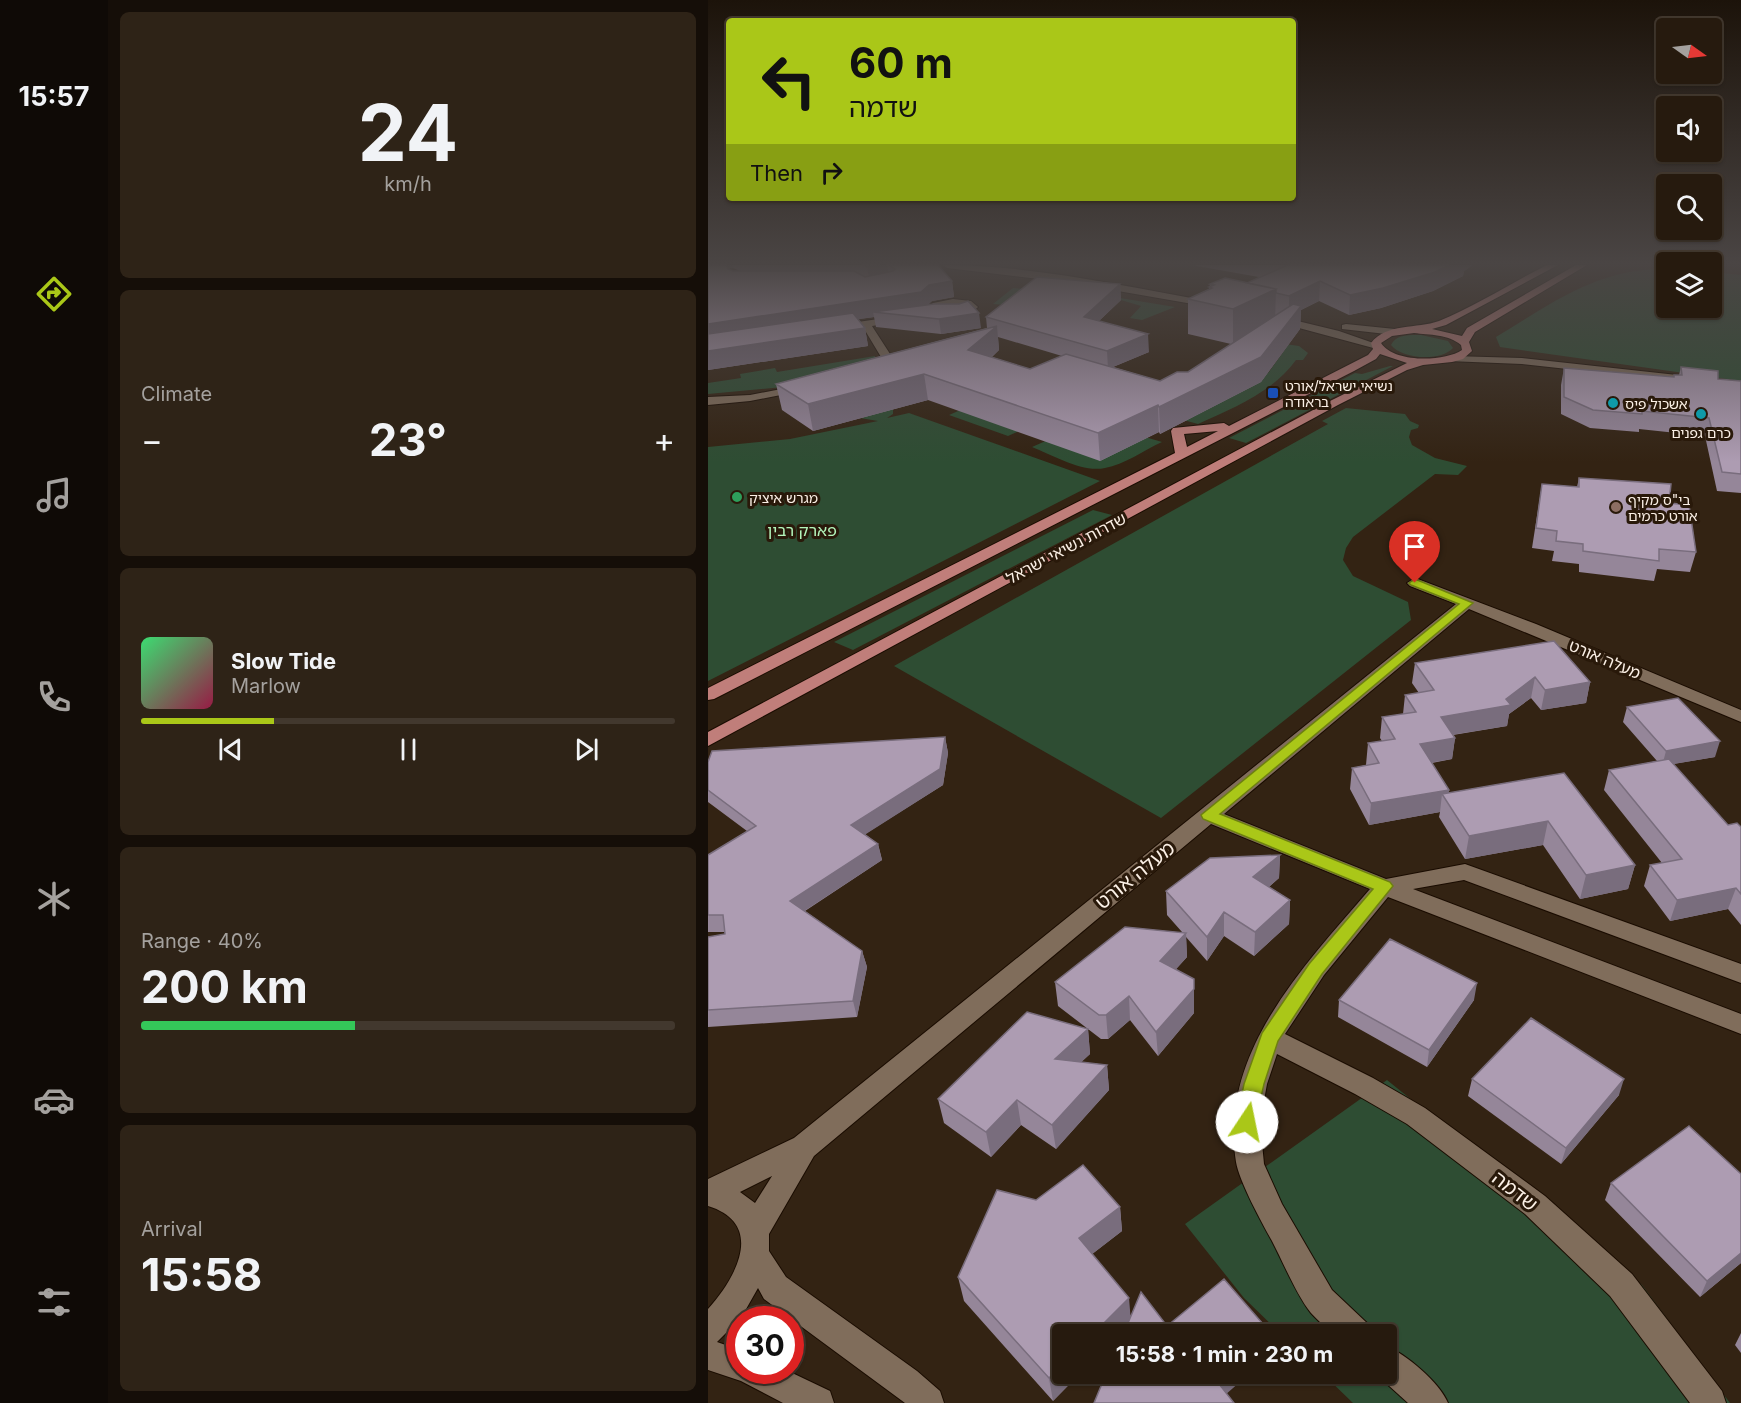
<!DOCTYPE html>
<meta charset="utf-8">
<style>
body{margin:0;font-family:Inter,"Noto Sans Hebrew",sans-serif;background:#2e2317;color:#f1f3f6;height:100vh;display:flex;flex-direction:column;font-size:22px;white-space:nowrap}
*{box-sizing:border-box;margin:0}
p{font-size:20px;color:#a4a19e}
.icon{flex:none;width:33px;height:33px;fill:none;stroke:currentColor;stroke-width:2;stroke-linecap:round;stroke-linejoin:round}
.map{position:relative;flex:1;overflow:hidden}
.drawer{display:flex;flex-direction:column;gap:12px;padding:12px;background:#150e08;width:600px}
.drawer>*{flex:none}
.guide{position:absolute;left:18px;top:18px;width:570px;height:183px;border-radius:6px;box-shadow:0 2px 4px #0004,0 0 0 2px #42382e;background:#aac718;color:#111;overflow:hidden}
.needle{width:39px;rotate:104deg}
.tools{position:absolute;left:948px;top:18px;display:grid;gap:12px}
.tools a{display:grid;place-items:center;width:66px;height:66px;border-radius:6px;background:#261a0e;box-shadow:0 2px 4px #0004,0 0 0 2px #42382e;font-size:30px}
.speed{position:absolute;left:18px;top:1306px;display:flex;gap:12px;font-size:30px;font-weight:700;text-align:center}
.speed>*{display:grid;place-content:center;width:78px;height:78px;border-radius:50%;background:#261a0e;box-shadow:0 2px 4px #0004,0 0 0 2px #42382e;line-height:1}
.speed .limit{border:9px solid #d22;background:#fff;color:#111}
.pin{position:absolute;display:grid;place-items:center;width:51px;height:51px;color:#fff;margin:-62px -26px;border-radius:50% 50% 50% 0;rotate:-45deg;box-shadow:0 0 6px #0007}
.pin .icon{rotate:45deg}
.me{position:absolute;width:66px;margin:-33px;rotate:11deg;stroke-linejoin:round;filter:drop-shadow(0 0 4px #0008)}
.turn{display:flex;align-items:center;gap:21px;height:126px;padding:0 24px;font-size:27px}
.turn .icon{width:78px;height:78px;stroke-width:2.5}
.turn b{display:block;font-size:42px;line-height:51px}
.then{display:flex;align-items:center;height:57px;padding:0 24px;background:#0003;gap:12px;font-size:22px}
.big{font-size:45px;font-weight:700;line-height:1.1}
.drawer .card{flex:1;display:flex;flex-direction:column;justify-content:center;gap:9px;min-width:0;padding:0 21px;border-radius:9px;background:#2e2317}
.drawer .dial{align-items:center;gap:0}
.dial b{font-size:78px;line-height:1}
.song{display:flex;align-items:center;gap:18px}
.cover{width:72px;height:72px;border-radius:9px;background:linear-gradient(135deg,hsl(140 70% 55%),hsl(340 70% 35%))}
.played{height:6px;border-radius:3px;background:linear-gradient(90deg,#aac718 25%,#42382e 25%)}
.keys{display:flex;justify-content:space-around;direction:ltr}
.heat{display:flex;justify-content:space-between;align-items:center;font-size:33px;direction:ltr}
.charge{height:9px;border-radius:4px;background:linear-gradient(90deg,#34c759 40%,#42382e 0)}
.trip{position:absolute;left:344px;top:1324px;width:345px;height:60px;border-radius:6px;background:#261a0e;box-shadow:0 2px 4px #0004,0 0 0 2px #42382e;font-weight:700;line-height:60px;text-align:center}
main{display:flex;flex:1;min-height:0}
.tabs{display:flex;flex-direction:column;width:108px;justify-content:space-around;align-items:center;background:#0f0a06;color:#a4a19e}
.tabs .icon{width:42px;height:42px}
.tabs .on{color:#aac718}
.tabs b{font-size:27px;color:#f1f3f6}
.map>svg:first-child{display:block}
.green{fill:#2e4d33}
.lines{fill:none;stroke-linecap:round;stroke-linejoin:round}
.minor-casing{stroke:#1a0c01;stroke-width:2}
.major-casing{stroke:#1a0c01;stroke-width:2}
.minor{fill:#806d5b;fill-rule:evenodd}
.major{fill:#c07e7a;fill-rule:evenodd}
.wall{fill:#958699;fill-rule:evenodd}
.shaded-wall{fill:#796d7d}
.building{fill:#ad9cb2;stroke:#796d7d;stroke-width:1.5}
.route{fill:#aac718;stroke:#6e8110;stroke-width:1.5}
.transit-dot{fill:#1a4fb4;stroke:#29190a;stroke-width:2}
.culture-dot{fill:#0f9aa8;stroke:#29190a;stroke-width:2}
.leisure-dot{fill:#2e9e5b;stroke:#29190a;stroke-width:2}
.education-dot{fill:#8d6e63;stroke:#29190a;stroke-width:2}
.labels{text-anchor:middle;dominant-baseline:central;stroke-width:6;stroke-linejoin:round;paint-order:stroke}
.far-poi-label{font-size:14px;fill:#fbf0e6;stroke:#29190a;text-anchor:start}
.park-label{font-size:16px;fill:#b3f5bb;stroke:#29190a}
.street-label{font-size:16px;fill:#fbf0e6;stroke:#29190a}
.near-street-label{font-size:20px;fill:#fbf0e6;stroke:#29190a}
</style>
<main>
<nav class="tabs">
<b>15:57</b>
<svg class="icon on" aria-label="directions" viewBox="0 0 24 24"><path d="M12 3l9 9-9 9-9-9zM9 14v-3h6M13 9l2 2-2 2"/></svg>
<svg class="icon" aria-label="music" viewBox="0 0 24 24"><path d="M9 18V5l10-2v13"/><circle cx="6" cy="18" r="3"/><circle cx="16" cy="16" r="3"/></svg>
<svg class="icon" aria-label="phone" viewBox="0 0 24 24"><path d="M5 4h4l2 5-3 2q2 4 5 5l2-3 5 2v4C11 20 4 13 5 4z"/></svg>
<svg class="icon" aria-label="climate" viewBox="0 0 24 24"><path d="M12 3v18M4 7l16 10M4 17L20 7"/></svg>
<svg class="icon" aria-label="car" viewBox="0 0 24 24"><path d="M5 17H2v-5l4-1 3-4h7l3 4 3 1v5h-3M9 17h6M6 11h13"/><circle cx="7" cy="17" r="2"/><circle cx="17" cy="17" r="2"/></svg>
<svg class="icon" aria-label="filters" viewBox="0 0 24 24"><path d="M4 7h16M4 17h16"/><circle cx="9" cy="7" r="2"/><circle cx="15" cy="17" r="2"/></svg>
</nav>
<section class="drawer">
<div class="card dial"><b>24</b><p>km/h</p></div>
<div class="card"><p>Climate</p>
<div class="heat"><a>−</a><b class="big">23°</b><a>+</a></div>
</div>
<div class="card">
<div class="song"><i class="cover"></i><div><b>Slow Tide</b><p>Marlow</p></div></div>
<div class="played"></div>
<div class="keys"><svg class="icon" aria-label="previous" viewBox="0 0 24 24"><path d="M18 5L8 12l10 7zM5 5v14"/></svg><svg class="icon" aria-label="pause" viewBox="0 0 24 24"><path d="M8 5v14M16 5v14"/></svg><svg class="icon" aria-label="next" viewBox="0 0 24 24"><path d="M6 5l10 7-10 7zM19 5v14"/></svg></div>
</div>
<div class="card"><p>Range · 40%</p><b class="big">200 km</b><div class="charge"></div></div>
<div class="card"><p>Arrival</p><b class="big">15:58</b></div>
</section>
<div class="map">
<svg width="1033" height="1403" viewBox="0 0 1033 1403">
<rect width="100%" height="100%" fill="#332313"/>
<path class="green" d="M958,269V308H1004V272L1033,275V381L792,347L788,337C844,303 890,268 958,269Z
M305,288L341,291L351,288L467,307L434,320L422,318L433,306L413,300L399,313L285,304Z
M713,335L740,341L745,348C732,362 694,359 683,345C688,334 702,335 713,335Z
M563,342L591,346L600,353L595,360H588C565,392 525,408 490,424L446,412L525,396L561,372L578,348Z
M167,356V360L97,385L0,394V383L33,378L32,374L67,368L69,372Z
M682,366H685L538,443L521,438L647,373L654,374Z
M257,408L358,410L300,436L241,415Z
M638,408L697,414L702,421L711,425L710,428L703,430L701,437L704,445L727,458L759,466L750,475L727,474L645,537L638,548L635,560L645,576L700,602L703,620L453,818L186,666L620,424L614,421Z
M185,409V414L179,418L201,413L392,481L0,681V447L82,439L170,421L152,418Z
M383,421L454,442C436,450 416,465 397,468C374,473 345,455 324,447Z
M385,510L404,515L145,650L126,642Z
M679,1080L934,1285L1022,1403H645L615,1374H678V1335H574L536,1298L477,1224Z"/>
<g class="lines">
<g class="minor-casing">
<path id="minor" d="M235,265C324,265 414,286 502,301L507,304L502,307L364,283L239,268Z
M245,299L263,301L270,307C257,321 232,323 217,311L225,303ZM245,305L259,307L245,313L227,310Z
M191,316L196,319L195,321L164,326L184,357C178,365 168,374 157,372V368L173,357L155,327L129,331L124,328L129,325Z
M569,316L631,331L674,346L669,349L565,321L564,319Z
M638,324L687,329L692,332L687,335L634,329V325Z
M744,356L814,358L1033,382V388L814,364L740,361V357Z
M94,385L100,388L98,390L42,401L0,405V397L42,395Z
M707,578L828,624L1033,710V722L761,609L516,814L678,879L757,864L1033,964V983L756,880L705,889L1033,1014V1034L680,897L616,975L577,1034L665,1078L717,1108L837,1196L924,1274L1014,1391L1018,1403H982L902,1296L817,1214L699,1124L647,1094L569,1054L559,1084L552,1122L556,1164L574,1204L624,1290L660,1324L665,1335H626C619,1328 610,1321 603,1313C589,1296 575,1262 564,1241C554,1223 531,1181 528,1162C510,1053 597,965 662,889L503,824L106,1156L61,1234V1251L78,1277L209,1371L232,1391L236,1403H197L56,1299L50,1288L33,1318L9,1342L32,1350V1371H80L122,1391L126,1403H75L33,1381L0,1370V1309C28,1278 58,1224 0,1206V1179L86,1138L748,604L702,586L699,583ZM64,1176L47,1203L32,1192Z
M678,1346C698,1354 732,1383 740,1403H700L668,1374H678Z"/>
</g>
<g class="major-casing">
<path id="major" d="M839,265H850L738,325L724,329L754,336L759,328L868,265H879L767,332L761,342L764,351L755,359L744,362L715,365L699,370L630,405L0,746V732L622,401L699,363L672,354L668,359L646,371L6,699L0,700V688L467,453L463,431L465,428L516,423L521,426L660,355L665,349L663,343C678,323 709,329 731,321C768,306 803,283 839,265ZM706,333C722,335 740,334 753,345L754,350C736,362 686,363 673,343L684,336ZM510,431L479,447L476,434Z"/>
</g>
<use href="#minor" class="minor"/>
<use href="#major" class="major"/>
</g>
<path class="wall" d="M0,265H230L244,281L246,297L224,301L220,304L273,328L233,334L168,327L166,317L150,319L157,328L160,346L0,370ZM20,268H25L30,270L31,271H25Z
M483,265H765L756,271L755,276L725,291L673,308L641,315L611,301L593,310L592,329L553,382L452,434L451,432L392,461L220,400L105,431L74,410L68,384L279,328L278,317L412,284L413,300L391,321L441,352L405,367L452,381L480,372L523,344L480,334V299L501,289L502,284L539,283L551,277ZM290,337L354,356L322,369L284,357L291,350Z
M973,367L1010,379L1033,381V493L1009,491L997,436L931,429V432L882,428L853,414V385L856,368L965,377L971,375Z
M871,478L961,503L988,552L982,572L949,569L946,581L871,572V564L844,561L846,551L824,548L834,484L869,487Z
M707,663L882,682L878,703L833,710L823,698L801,714L799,726L745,735L747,738L744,759L724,763L741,790L740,793L856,773L927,865L920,889L872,899L835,845L757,859L731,817L732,812L661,825L642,789L644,768L658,765L660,743L674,741L672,738L674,717L695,714L697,695L711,693L704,683Z
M919,707L1007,757L965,764L1020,825L1033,827V925L1020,909L962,921L936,886L942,865L954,863L896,790L901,770L949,761L915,722Z
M237,737L240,753L235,785L157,834L170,844L174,860L97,911L154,951L159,967L149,1017L0,1027V937L17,934V932H0V855L39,831L0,802V762Z
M572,855L571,878L561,887L582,900L581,924L546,956L516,936L499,961L478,937L479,957L468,969L486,1013L450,1056L422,1020L400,1039H393L350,1006L347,982L474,932L459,915L458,891Z
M631,1000H766L719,1067L630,1017Z
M380,1029L382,1054L373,1062L399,1065L401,1090L348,1149L313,1125L283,1157L236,1123L230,1099Z
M764,1079L911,1095L853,1164L760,1096Z
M1033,1174V1263L992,1297L897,1200L903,1183Z
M328,1200L412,1207L414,1231L384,1254L423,1316L459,1326L562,1332L418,1327L345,1401L256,1301L250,1277Z
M1033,1333V1353L1027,1345Z"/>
<path class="shaded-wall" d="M0,265H24L25,268L0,271Z
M172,265H179L182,280L162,283L159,267Z
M741,265H765L756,271L755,276L725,291L673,308L641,315L642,295Z
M244,281L246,297L224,301L216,309L165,312L166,317L0,342V324Z
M612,281L611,301L593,310L592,329L553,382L452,434L451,407L581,316V296Z
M412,284L413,300L377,334L376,317Z
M568,289L567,323L525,345V309Z
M271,313L273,328L233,334L231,319Z
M289,326L291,350L263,375L260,350Z
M157,328L160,346L0,370V351Z
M440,334L441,352L400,369L399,351Z
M216,374L220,400L105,431L100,404Z
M450,405L451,432L392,461L390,433Z
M827,677L823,698L801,714L799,726L730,737L733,717L798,699Z
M882,682L878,703L833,710L837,690Z
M237,737L240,753L235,785L147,841L143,825Z
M747,738L744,759L709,765L712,744Z
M1012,741L1007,757L954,766L958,751Z
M741,790L739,802L734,794L732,812L661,825L663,803Z
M840,821L835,845L757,859L761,836Z
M170,844L174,860L87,917L82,901Z
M572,855L571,878L544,901L545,877Z
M927,865L920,889L872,899L878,875Z
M1028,888L1020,909L962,921L969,900Z
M582,900L581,924L546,956L547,932Z
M516,912V936L499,961V937Z
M478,933L479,957L453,986L452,961Z
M154,951L159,967L149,1017L145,1001Z
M486,979V1013L450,1056L448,1032Z
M769,983L766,1000L719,1067L721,1050Z
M421,996L422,1020L400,1039L398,1015Z
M380,1029L382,1054L350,1084L347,1059Z
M399,1065L401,1090L348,1149L344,1125Z
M916,1079L911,1095L853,1164L858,1148Z
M309,1100L313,1125L283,1157L278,1132Z
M412,1207L414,1231L374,1262L371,1238Z
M1033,1253V1263L992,1297L999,1281Z
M421,1298L423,1322L410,1335H384Z
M354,1365V1374H371L345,1401L341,1378Z
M515,1374H541L508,1403V1380Z"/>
<path class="building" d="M0,265H18L20,269L25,271H146L157,277L185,271L187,269L181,265H230L244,281L221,285L213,292L0,324Z
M156,265H172L159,267Z
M580,265H741L727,272L675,288L642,295L612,281L581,296L568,293V289L539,283Z
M329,277L412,284L376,317L440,334L399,351L278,317Z
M517,278L568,289L525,309L480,299L504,288L501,287L506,285L502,284Z
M260,301L271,313L231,319L165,312L226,304H251Z
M585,304L593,306L553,357L451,407L450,405L390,433L216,374L100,404L68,384L289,326L260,350L322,369L358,354L452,381L469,372H480Z
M145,313L157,328L0,351V334Z
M973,367L1010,371V379L1033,381V474L1014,472L1001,418L934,411V414L885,410L856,397V368L966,377V375H974Z
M871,478L963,484L961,503L981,505L988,552L951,549V561L875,551V544L848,541L849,531L828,528L834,484L871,487Z
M846,641L882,682L837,690L827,677L798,699L803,705L733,717L747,738L712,744L741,790L663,803L644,768L671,763L660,743L687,739L674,717L708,712L697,695L726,690L707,663Z
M970,698L1012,741L958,751L919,707Z
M237,737L232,769L143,825L170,844L82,901L154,951L145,1001L0,1010V937L17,934L15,915H0V855L48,826L0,790V762L4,751Z
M961,759L1020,825L1029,823L1033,827V894L1028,888L969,900L942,865L974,859L901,770Z
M856,773L927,865L878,875L840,821L761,836L734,794Z
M572,855L545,877L582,900L547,932L516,912L499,937L458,891L502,858Z
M417,927L478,933L452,961L486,979V989L448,1032L421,996L398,1015H391L347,982Z
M682,939L769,983L721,1050L631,1000Z
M319,1012L380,1029L347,1059L399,1065L344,1125L309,1100L278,1132L230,1099Z
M823,1018L916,1079L858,1148L764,1079Z
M981,1126L1033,1174V1253L999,1281L903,1183Z
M375,1165L412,1207L371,1238L421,1298L384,1335H354V1365L341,1378L250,1277L289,1190L328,1200Z
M516,1279L562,1332L560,1335H415L433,1292L459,1326Z
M398,1374H515L508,1380L526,1403H386Z"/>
<linearGradient id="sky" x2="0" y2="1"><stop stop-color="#1c130a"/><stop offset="0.57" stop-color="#4a4544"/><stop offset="1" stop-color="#4a4544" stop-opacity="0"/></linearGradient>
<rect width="1033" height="462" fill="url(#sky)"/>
<path class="route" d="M707,579L765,603L512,814L682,882L685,886L614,974L570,1041L556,1084L546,1128L539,1131L531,1128L528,1122L536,1084L554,1033L601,964L665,889L495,819L493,815L751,604L703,585L701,583Z"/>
<rect class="transit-dot" x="559" y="387" width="12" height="12" rx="3"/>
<g class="culture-dot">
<circle cx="905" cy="403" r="6"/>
<circle cx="993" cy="414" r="6"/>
</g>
<circle class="leisure-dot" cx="29" cy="497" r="6"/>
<circle class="education-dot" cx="908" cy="507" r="6"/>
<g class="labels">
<g class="far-poi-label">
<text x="577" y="385">נשיאי ישראל/אורט<tspan x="577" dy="16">בראודה</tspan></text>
<text x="917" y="403">אשכול פיס</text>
<text x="993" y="432" text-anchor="middle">כרם גפנים</text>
<text x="41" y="497">מגרש איציק</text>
<text x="920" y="499">בי"ס מקיף<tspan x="920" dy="16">אורט כרמים</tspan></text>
</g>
<g class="park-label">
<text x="94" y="530">פארק רבין</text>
</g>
<g class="street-label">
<text transform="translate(358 548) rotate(-28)">שדרות נשיאי ישראל</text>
<text transform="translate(897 659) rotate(23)">מעלה אורט</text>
</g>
<g class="near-street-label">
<text transform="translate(427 875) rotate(-39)">מעלה אורט</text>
<text transform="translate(807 1191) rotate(38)">שדמה</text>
</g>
</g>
</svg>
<div class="tools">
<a><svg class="needle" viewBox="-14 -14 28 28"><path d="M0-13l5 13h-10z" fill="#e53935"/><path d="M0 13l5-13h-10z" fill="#a4a19e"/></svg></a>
<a><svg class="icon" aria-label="sound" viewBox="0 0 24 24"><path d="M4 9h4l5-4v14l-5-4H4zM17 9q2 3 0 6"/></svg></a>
<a><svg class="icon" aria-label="search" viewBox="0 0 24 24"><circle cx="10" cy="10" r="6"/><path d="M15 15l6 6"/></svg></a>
<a><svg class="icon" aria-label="layers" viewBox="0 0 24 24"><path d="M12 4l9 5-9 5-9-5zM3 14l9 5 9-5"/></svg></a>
</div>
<div class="speed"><div class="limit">30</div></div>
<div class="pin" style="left:707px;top:583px;background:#d93025"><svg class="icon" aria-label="arrive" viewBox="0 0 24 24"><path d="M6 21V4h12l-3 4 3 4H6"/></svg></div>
<svg class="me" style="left:539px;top:1122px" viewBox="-20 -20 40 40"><circle r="19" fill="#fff"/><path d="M0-13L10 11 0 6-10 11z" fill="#aac718"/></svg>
<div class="trip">15:58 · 1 min · 230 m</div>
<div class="guide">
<div class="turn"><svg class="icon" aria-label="left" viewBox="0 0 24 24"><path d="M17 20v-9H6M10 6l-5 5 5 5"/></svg><div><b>60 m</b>שדמה</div></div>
<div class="then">Then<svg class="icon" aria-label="right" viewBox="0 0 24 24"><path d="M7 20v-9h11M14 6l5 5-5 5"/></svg></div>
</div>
</div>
</main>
